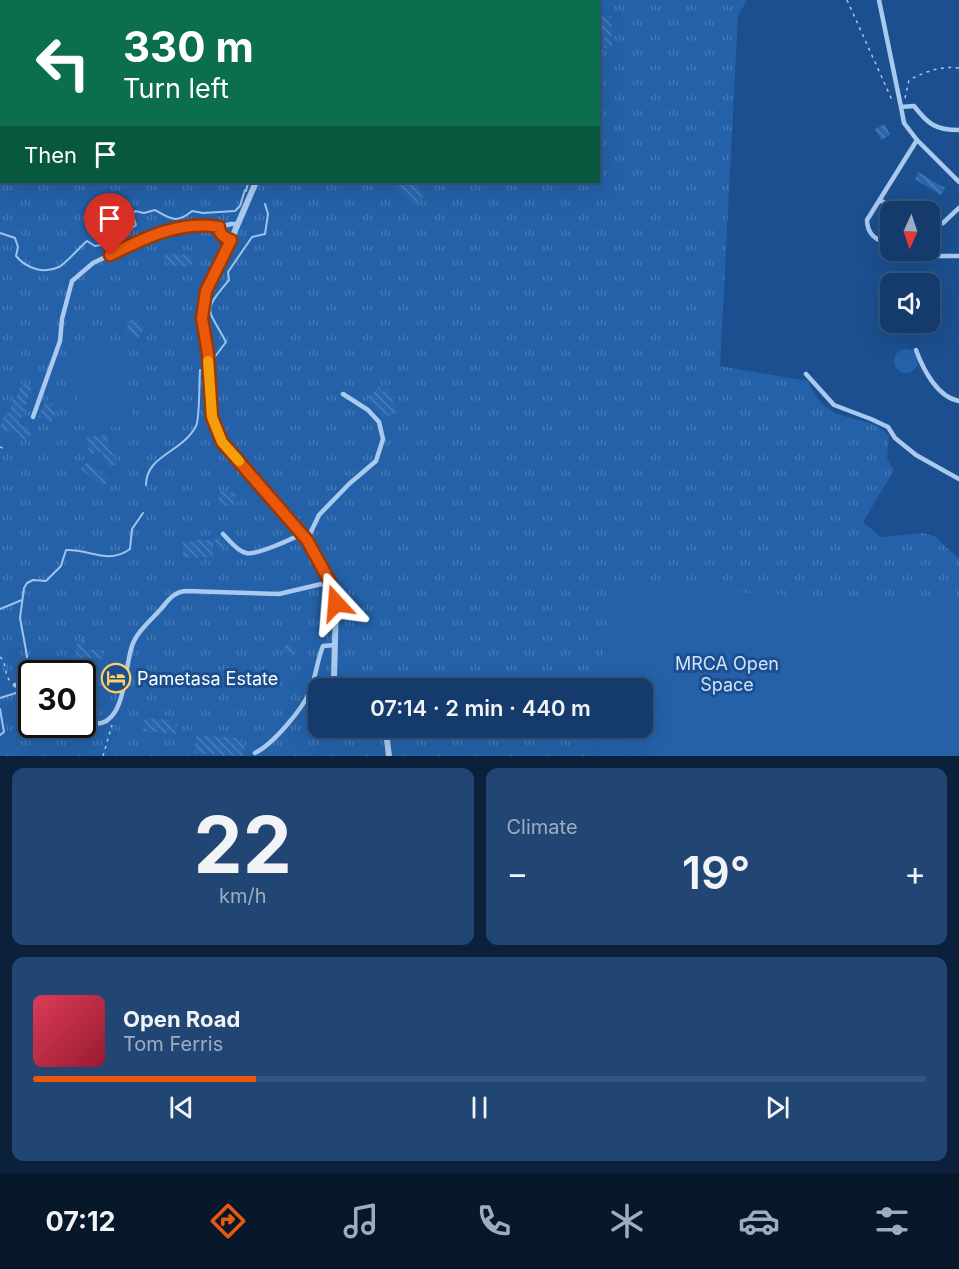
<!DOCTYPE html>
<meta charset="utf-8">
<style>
body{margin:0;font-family:Inter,sans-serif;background:#214673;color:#f1f3f6;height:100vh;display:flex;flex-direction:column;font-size:22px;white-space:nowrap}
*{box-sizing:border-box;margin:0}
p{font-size:20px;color:#9dadc1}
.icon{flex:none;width:33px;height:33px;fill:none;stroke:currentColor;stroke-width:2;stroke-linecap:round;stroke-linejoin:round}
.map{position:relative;height:756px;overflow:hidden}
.panel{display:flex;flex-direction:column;gap:12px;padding:12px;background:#0b203b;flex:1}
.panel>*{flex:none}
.guide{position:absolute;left:0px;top:0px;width:600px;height:183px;box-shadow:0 6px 24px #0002,0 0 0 2px #33557e;background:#0b6e4f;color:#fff;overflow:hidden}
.needle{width:39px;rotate:183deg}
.buttons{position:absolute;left:880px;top:201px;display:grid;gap:12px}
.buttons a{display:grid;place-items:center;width:60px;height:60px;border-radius:12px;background:#143b6b;box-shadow:0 6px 24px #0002,0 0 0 2px #33557e;font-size:30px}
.speed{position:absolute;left:18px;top:660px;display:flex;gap:12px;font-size:30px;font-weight:700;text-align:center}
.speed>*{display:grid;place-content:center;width:78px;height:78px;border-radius:50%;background:#143b6b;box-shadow:0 6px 24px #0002,0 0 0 2px #33557e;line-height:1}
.speed .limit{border:3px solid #111;border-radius:9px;background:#fff;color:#111}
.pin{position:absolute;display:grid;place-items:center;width:51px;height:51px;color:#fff;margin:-62px -26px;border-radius:50% 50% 50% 0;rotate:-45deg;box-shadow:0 0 6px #0007}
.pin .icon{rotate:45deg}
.me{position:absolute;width:66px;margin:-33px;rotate:341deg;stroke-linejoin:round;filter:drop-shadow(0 0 4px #0008)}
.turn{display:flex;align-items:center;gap:21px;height:126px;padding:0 24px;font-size:27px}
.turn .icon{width:78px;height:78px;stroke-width:2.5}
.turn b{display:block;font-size:42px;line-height:51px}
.then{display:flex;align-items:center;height:57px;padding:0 24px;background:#0003;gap:12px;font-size:22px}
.big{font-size:45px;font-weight:600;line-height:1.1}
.panel .widget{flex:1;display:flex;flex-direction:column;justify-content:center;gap:9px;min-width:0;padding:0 21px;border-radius:12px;background:#214673}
.panel .dial{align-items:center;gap:0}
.dial b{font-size:78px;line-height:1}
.song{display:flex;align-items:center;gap:18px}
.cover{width:72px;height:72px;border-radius:9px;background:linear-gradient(135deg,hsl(350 70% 55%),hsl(350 70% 35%))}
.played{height:6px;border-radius:3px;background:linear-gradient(90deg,#ea580c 25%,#33557e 25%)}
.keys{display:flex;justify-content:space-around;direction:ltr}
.heat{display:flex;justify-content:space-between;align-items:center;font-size:33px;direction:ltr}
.panel .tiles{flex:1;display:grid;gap:12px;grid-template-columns:1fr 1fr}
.widget:last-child{grid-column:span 2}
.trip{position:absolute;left:308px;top:678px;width:345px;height:60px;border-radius:12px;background:#143b6b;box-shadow:0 6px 24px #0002,0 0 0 2px #33557e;font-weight:600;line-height:60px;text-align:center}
.dock{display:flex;height:96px;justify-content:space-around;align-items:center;background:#08182b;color:#9dadc1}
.dock .icon{width:42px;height:42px}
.dock .on{color:#ea580c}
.dock b{font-size:27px;color:#f1f3f6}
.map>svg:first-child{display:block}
.grass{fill:url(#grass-tufts);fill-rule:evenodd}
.park{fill:#2461a8}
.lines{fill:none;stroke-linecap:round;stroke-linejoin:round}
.stream{stroke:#9cc4f0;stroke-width:2}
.building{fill:url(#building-back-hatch)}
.path{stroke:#a9c9ee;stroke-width:1.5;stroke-dasharray:3 4.5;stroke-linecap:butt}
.lane{stroke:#a9c9ee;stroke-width:4.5}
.street{stroke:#a9c9ee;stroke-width:6}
.route-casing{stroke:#983908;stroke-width:15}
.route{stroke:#ea580c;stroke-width:10}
.slow{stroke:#f59e0b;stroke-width:10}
.labels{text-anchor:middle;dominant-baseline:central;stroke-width:6;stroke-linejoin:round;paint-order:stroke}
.park-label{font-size:18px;fill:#cfe3fa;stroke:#1b4f8f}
.poi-label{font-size:18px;fill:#fff;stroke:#1b4f8f;text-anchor:start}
</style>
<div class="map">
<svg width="959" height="756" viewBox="0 0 959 756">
<defs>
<pattern id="grass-tufts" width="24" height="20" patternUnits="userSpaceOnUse" patternTransform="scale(1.5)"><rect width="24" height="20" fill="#2461a8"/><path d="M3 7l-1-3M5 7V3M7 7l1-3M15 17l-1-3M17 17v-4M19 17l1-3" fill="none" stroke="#4579b5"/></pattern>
<pattern id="building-back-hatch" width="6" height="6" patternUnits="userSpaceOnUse" patternTransform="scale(1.5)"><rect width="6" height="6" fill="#2a66ad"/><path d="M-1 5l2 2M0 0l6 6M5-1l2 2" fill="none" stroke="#4a7db9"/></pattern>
</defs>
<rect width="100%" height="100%" fill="#1b4f8f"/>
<path class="grass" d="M0,0H747L738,16L720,366L808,381C813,393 821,405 832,411C852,422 873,418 889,436L887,458L894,470L863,522L881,537L923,533L934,536L959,559V756H0ZM2,2H598V182H2ZM32,674H82V724H32ZM318,688H642V728H318Z"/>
<path class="park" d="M117,344L125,350L132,417L130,422L117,427H84L80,422L73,353L79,345Z
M894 361a12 12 0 1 1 24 0a12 12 0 1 1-24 0Z
M613,586L959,604V756H592L596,728H642V688H600Z"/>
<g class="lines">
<path class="stream" d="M357,2L359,0
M430,2L432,0
M246,191L248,183
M0,233L15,238L18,247L16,256C27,269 44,274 59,267C64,265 80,247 87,241L95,246L101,245L103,239L101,234L92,231L88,222C94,216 109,207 116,217C118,220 117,224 118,228L122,231H128L136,225L133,215L135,211L144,213L155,210C170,219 177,224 192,211L203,213L235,211L240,206L245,190
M214,358L226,342C207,306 202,313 229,280L228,272L252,237L265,234L268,214L265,204
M146,485C146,455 182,453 196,426C200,419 199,381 200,370
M0,609L22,600
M0,698L16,693L25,675L27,656L20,618L24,588L27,583L33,580L46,581L61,566L66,550C90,549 108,565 130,549L132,529L143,513
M0,709L4,732L0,735"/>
</g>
<path class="building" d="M601,16H611L612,49L604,48V34L598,31V20H601Z
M885,124L890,135L881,140L875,129Z
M918,172L945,188L941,195L915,179Z
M390,182H413L426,194L415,206Z
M167,253L193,256L191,267L168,265L169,261H165L164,256Z
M132,318L145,327L138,339L125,330Z
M21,383L32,386L19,424L30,428L29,431L32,432L29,438L26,437L25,440L18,438L20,434L0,428L6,412L9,413L13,399H16Z
M379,387L382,392L387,388L396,398L392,402L396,407L394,409L397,412L390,417L388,414L384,418L367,398Z
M46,400L53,404L50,409L56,413L51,423L38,417Z
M107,435L109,451L111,450L117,464L109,468L102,452L89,454L87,437Z
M87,462L109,480L103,487L81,469Z
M220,491L236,493L234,507L217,504Z
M219,536L227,545L221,552L213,543V557L183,558V542H195V540H213V542Z
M78,639L85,640L84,649L104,651L103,659L85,657L88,666H84L83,674H75L76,666L65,664L66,656L74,658Z
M287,643L298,651L292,658L282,650Z
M118,661L117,666L123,667L117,687L109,683L115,669L110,668L111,663Z
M145,718L170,720L169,725H177L176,734L143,731Z
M196,735L237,738V741L245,742L244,756L194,753Z"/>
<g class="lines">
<path class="path" d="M48,0L49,2
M847,0L892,100
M4,2L5,0
M108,2V0
M283,2L285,0
M0,8H2
M905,98L909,80C927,71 940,66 959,68
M0,154H2
M0,447L5,449
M0,657C7,663 4,674 10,681
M103,756L112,725"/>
<path class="lane" d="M330,0V2
M452,0L454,2
M879,0L901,107
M598,50L600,51
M959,130C935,130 928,124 914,106L901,107L904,123L917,140L959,182
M880,200L899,212
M930,226L943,223L959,208
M219,227L231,224H238
M891,246C878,240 867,236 867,220L917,140
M901,250L921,256H959
M916,350C923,369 937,397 959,401
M806,374L834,405L871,419L888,427L895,438L916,455L959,479
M33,417L60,341L62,319L72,281L93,263L160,231L198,225L219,227C219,235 225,238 231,240
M223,534C229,540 237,551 246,553C255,556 292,539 301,534
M307,540L319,515L349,484L376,461L383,439L379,422L368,410L343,394
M15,685L32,693
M82,720C126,740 123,672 132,646C136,633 151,620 160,610C168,601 173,592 186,591L279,594L330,582
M255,753C273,744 302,710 310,691C316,676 317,661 323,646L335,645"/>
<path class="street" d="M366,2L369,0
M256,182L231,240L206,292L202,318L208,354L212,417L222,442L307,540L330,582L336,603L334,678L338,688
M384,728L386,732L389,756"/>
</g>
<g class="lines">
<g class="route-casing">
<path id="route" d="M110,255C145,238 180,220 219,227C219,235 225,238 231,240L206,291L202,318L208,354L212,417L222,442L307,540L330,582L336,603"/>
</g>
<use href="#route" class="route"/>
<path class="slow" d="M208,361L212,417L222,442L239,461"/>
</g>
<defs>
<g id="hotel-ring" transform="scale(1.5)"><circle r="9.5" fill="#1b4f8f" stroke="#ffd166" stroke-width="1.5"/><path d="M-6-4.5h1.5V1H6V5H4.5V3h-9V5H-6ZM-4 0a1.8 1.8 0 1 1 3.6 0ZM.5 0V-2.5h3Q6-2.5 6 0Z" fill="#ffd166"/></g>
</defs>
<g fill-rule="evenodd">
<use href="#hotel-ring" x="116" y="678"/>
</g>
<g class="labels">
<g class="park-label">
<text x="727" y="663">MRCA Open<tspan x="727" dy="21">Space</tspan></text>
</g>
<g class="poi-label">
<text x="137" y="678">Pametasa Estate</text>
</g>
</g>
</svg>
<div class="buttons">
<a><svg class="needle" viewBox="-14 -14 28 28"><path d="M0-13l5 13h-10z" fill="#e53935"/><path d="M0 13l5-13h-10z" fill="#9dadc1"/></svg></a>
<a><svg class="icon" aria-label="sound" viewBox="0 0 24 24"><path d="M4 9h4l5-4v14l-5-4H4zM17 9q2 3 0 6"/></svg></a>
</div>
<div class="speed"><div class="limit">30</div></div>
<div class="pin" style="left:110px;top:255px;background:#d93025"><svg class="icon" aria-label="arrive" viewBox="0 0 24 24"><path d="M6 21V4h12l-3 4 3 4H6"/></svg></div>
<svg class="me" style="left:336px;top:603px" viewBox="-20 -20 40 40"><path d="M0-17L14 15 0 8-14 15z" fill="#ea580c" stroke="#fff" stroke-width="4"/></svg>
<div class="trip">07:14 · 2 min · 440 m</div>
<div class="guide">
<div class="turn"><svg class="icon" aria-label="left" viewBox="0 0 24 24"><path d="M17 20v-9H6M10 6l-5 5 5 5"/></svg><div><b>330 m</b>Turn left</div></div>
<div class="then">Then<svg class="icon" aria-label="arrive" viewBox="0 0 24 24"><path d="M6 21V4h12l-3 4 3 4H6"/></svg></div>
</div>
</div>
<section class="panel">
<div class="tiles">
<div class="widget dial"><b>22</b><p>km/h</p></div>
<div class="widget"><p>Climate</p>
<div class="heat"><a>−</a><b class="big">19°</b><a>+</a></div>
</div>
<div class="widget">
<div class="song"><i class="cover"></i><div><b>Open Road</b><p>Tom Ferris</p></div></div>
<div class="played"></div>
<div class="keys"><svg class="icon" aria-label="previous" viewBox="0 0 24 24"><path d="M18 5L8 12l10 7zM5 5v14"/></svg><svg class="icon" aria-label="pause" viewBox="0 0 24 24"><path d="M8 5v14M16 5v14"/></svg><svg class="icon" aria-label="next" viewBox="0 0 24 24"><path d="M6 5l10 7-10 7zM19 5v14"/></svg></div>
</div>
</div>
</section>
<nav class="dock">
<b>07:12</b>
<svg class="icon on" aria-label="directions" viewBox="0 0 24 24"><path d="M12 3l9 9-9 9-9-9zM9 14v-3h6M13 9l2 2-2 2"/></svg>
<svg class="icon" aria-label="music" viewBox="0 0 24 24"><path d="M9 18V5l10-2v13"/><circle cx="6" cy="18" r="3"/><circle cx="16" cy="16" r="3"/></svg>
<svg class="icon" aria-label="phone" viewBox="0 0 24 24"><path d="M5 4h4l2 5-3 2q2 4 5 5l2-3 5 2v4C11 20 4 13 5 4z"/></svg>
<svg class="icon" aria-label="climate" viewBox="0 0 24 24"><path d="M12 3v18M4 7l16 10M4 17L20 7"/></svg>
<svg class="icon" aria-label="car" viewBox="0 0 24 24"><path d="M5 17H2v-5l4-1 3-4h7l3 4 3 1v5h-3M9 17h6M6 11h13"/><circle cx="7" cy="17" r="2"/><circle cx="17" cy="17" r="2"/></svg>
<svg class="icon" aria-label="filters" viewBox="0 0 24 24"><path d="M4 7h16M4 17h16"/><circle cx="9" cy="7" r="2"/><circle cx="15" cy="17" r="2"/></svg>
</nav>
